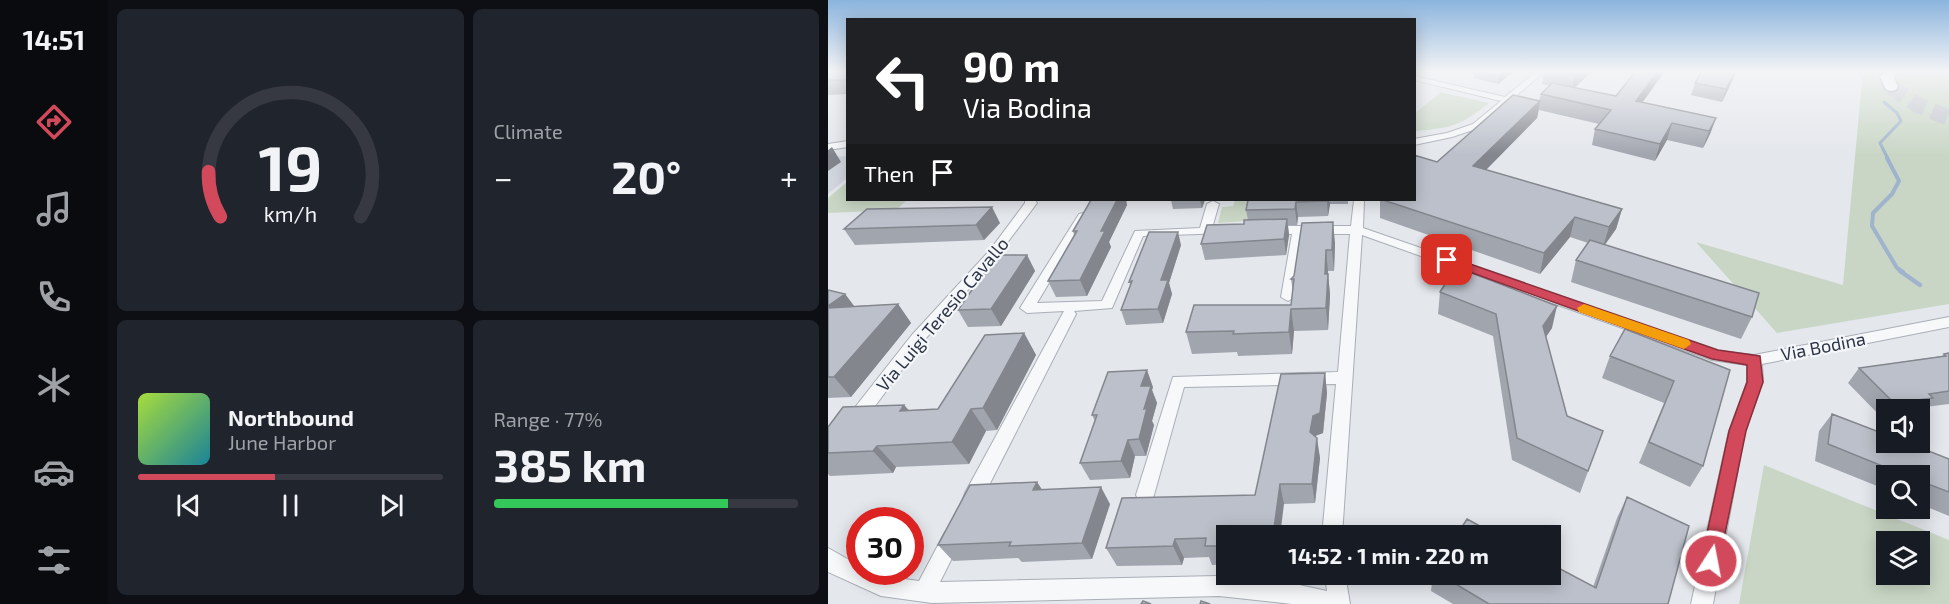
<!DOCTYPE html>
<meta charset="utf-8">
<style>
body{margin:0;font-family:"Exo 2",sans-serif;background:#20242c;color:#f1f3f6;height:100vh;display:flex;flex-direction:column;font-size:22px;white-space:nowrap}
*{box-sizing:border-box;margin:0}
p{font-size:20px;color:#9ea1a6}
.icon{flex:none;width:33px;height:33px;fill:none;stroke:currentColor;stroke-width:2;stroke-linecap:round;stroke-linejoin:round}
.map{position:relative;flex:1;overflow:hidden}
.panel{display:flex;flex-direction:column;gap:9px;padding:9px;background:#0d0f14;width:720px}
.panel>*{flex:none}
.banner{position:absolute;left:18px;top:18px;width:570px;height:183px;border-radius:0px;box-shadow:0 3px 15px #0003;background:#202124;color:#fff;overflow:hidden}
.buttons{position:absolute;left:1048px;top:399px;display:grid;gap:12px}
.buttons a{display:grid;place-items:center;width:54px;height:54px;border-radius:0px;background:#171b24;box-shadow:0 3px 15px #0003;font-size:30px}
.speed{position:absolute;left:18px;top:507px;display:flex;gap:12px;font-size:30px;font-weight:700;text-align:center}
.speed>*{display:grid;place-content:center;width:78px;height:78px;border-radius:50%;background:#171b24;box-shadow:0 3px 15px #0003;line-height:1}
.speed .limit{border:9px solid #d22;background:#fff;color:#111}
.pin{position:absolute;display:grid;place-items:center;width:51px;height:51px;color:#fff;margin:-26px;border-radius:12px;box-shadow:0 3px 9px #0006}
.me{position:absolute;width:66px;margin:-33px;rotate:11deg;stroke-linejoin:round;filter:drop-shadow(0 0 4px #0008)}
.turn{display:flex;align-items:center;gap:21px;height:126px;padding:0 18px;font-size:27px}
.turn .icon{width:78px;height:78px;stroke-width:2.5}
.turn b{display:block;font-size:42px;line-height:51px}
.then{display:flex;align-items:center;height:57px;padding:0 18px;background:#0003;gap:12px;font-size:22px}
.big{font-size:45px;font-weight:700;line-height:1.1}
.panel .card{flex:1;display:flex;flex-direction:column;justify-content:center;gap:9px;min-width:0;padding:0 21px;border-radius:9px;background:#20242c}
.panel .dial{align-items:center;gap:0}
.dial svg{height:156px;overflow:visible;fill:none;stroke:#363941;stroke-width:7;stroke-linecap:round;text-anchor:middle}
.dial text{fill:#f1f3f6;stroke:none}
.song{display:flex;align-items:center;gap:18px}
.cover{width:72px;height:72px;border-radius:9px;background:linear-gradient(135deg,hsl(80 70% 55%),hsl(190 70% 35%))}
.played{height:6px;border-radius:3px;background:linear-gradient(90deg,#d1495b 45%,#363941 45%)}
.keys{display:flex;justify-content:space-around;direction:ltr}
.heat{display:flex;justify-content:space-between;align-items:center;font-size:33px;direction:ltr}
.charge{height:9px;border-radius:4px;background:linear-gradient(90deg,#34c759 77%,#363941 0)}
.panel .tiles{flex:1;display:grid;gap:9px;grid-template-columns:repeat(2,1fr)}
.trip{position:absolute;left:388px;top:525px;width:345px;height:60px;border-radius:0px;background:#171b24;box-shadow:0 3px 15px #0003;font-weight:700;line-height:60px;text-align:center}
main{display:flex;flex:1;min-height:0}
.tabs{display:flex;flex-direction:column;width:108px;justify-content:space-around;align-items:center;background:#090b0e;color:#9ea1a6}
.tabs .icon{width:42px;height:42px}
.tabs .on{color:#d1495b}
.tabs b{font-size:27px;color:#f1f3f6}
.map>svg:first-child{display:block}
.built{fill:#d2d6de}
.green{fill:#c9d6c5;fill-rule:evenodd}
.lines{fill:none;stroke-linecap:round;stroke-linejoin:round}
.stream-far2{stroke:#9fb4cc;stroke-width:3}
.stream-far1{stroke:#9fb4cc;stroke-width:4}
.stream{stroke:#9fb4cc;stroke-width:4.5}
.highway-tunnel{stroke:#bfc3cb;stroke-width:16;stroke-dasharray:16 8;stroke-linecap:butt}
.street-casing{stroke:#a9aeb7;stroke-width:2}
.highway-casing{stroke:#8b94a3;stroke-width:2}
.street{fill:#f7f8fa;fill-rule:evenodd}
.highway{fill:#fff;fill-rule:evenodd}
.wall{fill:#a1a5ae}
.shaded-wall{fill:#83868d}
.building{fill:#bbc0ca;stroke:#83868d;stroke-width:1.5}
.route{fill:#d1495b;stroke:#882f3b;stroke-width:1.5}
.slow{fill:#f59e0b}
.labels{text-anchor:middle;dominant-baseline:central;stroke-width:4.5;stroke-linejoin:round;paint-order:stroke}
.street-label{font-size:18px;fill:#2b3445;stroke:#f4f6f9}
</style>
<main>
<nav class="tabs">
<b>14:51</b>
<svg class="icon on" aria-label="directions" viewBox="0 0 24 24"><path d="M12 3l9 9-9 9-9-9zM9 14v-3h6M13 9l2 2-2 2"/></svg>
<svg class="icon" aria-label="music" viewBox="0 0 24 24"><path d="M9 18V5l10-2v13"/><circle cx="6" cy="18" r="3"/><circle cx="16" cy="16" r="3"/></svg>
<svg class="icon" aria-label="phone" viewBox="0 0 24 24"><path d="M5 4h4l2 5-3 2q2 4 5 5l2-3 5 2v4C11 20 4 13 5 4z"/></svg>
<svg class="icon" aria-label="climate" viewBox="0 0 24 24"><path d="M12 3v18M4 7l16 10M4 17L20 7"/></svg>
<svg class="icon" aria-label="car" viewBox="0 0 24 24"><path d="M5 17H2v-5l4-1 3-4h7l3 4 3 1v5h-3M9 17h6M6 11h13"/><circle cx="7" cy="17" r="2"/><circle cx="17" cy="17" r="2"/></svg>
<svg class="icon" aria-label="filters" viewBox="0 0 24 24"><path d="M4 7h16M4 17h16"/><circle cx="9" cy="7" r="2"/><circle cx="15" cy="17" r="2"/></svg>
</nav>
<section class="panel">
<div class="tiles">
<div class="card dial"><svg viewBox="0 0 100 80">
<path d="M14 69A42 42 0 1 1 86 69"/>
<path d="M14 69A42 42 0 0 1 8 46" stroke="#d1495b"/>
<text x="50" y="56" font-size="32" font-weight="700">19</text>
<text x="50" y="72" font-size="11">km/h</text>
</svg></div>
<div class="card"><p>Climate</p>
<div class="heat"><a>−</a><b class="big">20°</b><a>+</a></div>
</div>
<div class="card">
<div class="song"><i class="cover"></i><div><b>Northbound</b><p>June Harbor</p></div></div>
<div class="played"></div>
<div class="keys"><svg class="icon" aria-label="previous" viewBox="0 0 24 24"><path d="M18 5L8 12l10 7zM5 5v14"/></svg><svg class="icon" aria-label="pause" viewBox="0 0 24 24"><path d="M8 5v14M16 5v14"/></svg><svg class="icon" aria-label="next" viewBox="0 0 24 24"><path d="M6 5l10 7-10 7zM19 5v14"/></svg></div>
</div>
<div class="card"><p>Range · 77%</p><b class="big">385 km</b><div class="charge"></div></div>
</div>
</section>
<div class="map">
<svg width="1121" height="604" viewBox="0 0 1121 604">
<rect width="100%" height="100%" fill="#e4e7ec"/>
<path class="built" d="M19,156V178L0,194V157Z"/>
<path class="green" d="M1035,71H1057L1054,76L1059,87L1070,88L1067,75L1073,71H1121V304L949,333L868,242L1015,285Z
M612,93V92L661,103C632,126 623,128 587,131V113Z
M19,182L20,200H79L68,210L0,213V198Z
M407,200H424L420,221L390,223L394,207L405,206Z
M936,465L1121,540V604H911ZM1059,542H1092V574H1059Z"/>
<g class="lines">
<path class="stream-far2" d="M1056,102L1069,113L1073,121L1052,143L1060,159"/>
<path class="stream-far1" d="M1059,158L1071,181L1064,194L1045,213L1044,226L1069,268L1075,272"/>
<path class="stream" d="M1072,271L1092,285"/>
<path class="highway-tunnel" d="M1063,87L1090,105L1121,118"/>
<g class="street-casing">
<path id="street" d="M709,71H717L651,128L624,137L586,145V139L619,133L645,124L673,101L586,80V76L677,97Z
M20,141V147L0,150V144Z
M197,200H207L209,203L170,255L93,344L33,425L27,427L21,425L19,420L21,415L83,336L162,250L197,203Z
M526,200H536L535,228L890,351L926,355L1121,317V327L934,364L935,382L917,431L885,604H863L901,431L919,382V365L884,360L534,235L514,536H494L508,384L356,387L326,495L323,501L317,503L311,501L308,495L345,377L510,372L522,234H476L467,297L460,301L453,297L464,234H443L437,230L443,226H523Z
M385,201L391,204L384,228L398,229L400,231L398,233L315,236L284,308L246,311L248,314L151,505L144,507L137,505L135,499L137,493L236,311L199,313L192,308L251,214L255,213L261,216L209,303L274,301L307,231L372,228L379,204Z
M124,529L131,532L134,538L112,582L391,576L453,581L499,591L497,574H517L522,604H464L391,596L104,603L53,596L0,572V548L32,566V572H44L54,576L91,581L117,532Z"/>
</g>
<g class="highway-casing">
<path id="highway" d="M1057,71H1071L1066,77L1070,87L1068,90L1063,91L1058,90L1052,77Z"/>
</g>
<use href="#street" class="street"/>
<use href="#highway" class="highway"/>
</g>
<path class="wall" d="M0,71H20V94L0,95Z
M646,71H686L670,84L646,78Z
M716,71H764L747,88L788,96L837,71L814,102L888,118L882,134L875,148L839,140L827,161L764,145L767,129L771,124L711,110L709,118L658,170L794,209L788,229L777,245L924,317L913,339L743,282L748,260L760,243L742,237L712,274L552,218V200H586L609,162L711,101L713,94L722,86L714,84Z
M909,71L894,102L863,95L867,83Z
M263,200H298L299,205L281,242L283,247L259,296L228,297L220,281L246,235L245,231Z
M343,200H377L374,208L345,209Z
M420,200H520V204H502L500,216L470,217L469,225H460L461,235L458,255L377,260L373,244L416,224L420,220L418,210Z
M172,223L156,240L27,245L16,229Z
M507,243L506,271H500L502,295L500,330L466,331L464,354L410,356L409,352L364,354L358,332L463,305L465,293L463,279Z
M353,245L341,283L344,294L335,323L298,325L293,310L303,286L301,282Z
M199,255L207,271L173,326L140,327L130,310Z
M0,290L17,294L26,306L70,304L83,323L23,397L0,398Z
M612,292L724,328L718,337L739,416L775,431L752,493L684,460L665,336L610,314Z
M196,333L208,355L169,430L158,431L141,464L68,467L65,473L2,476L0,474V427L76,405L81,410L110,409Z
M1121,353V404L1097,407L1092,412V410H1059V417L1054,418L1020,383L1031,368L1114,356L1116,354Z
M782,356L902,370L875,466L862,487L811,463L836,403L774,378Z
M497,373L499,393L495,433L487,436L492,458L487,503L456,504L399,536V564L384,565L381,557L356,558L354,565L289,566L278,548L427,495Z
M325,387L324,390L329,403L324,421L326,425L318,456H307L302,478L262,480L252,463L267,421L264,415Z
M1004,414L1121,459V516L1092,504V476H1059V490L987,461L991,431Z
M209,482L214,490L282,504L264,559L194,562L190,558L125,561L110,545Z
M799,497L840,604H625L603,591L605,574H723L765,587L789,518Z"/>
<path class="shaded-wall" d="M678,71H686L670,84L671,76Z
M750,71H764L744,90L747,74Z
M830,71H837L804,117L808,101Z
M907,71H909L894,102L898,89Z
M712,101L709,118L643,185L645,166Z
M888,118L882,134L875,148L881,131Z
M844,123L839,140L827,161L832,144Z
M4,147L13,162L0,171V150Z
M289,200H298L299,205L281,242L283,247L259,296L252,280L273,231Z
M372,200H377L374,208Z
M499,200H501L502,204L500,216Z
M468,202L470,217L469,225L467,209Z
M164,207L172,223L156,240L148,225Z
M794,209L788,229L775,247L781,227Z
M747,217L742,237L712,274L716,253Z
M459,219L461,235L458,255L456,239Z
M505,222L507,243L506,271L504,250Z
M350,232L353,245L341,283L344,294L335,323L330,309L333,280Z
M498,250L500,271L499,295L497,274Z
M199,255L207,271L173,326L163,309Z
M500,274L502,295L500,330L498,308Z
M17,294L32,314L0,310V306Z
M70,304L83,323L23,397L6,377Z
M729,306L724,328L710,348L715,326Z
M463,309L466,331L464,354L461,332Z
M196,333L208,355L169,430L155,408Z
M319,370L325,387L324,390L329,403L324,421L326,425L318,456L311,439L316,409L313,386Z
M497,373L499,393L495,433L487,436L482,432L485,416Z
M76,405L94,427L72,411Z
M143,409L158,431L141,464L124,442Z
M489,438L492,458L487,503L484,484Z
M300,440L307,456L302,478L293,461Z
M49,446L68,467L65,473L45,451Z
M209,482L220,499L205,490Z
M452,484L456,504L452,536H445Z
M273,487L282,504L264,559L254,543Z
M347,539L356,558L354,565L345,546Z"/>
<path class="building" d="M0,71H20V80H0Z
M648,71H678L671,76Z
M732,71H750L747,74Z
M808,71H830L808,101L888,118L881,131L844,123L832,144L767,129L783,110L713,94L724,83L788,96Z
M874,71H907L898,89L867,83Z
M685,95L712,101L645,166L794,209L781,227L747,217L716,253L555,200H586V155L609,162Z
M263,200H289L273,231H277L252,280L220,281L249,231H245Z
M420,200H499V201L468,202L467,209L418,210Z
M164,207L148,225L16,229L39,209Z
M459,219L456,239L373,244L379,225L416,224V220Z
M505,222L504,250H498L497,274H500L498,308L463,309L461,332L405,334L406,331L358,332L366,305H463L466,279H463L466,276L474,223Z
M321,232H350L333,280H340L330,309L293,310L304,281L301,282Z
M762,240L931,293L924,317L748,260Z
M168,255H199L163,309L130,310Z
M628,267L729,306L715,326L739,416L775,431L760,471L689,438L668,314L612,292Z
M0,290L17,294L0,306Z
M70,304L6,377H0V308Z
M797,329L902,370L875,466L821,442L846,381L782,356Z
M196,333L155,408L143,409L124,442L49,446L45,451L0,453V427L15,407L76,405L72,411L110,409L157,335Z
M1121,353V391L1101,394L1105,398L1066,403L1031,368L1118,356L1116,354Z
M319,370L313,386H323L316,409L319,408L311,439L300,440L293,461L252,463L269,415H264L280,372Z
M497,373L492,413L485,416L482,432L489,438L484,484H452L445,536H399V546H377L378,538L347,539L345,546L278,548L294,498L427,495L453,374Z
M1004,414L1059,435V442H1078L1121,459V492L1092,481V476H1079L1000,444Z
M209,482L205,490L273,487L254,543L181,546L183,542L110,545L142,485Z
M799,497L861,526L840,604H661L611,574H723V564L768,588Z
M639,519L670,536H628Z
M315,601L323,604H313Z
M373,601L382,604H372Z"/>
<linearGradient id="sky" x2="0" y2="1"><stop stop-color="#8bb4dd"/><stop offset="0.46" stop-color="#f3f4f6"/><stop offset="1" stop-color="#f3f4f6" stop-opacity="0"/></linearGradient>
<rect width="1121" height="155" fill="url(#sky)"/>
<path class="route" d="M619,256L890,350L932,356L935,382L918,431L890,568L883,571L876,568L873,561L901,431L919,382V365L884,359L614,262L612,260L614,257Z"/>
<path class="slow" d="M756,304L861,340L863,344L856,349L751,312L749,308Z"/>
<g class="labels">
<g class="street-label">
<text transform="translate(114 314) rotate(-50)">Via Luigi Teresio Cavallo</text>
<text transform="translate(995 346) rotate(-11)">Via Bodina</text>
</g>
</g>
</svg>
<div class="buttons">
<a><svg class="icon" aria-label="sound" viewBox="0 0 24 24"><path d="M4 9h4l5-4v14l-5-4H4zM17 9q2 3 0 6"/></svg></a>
<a><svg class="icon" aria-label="search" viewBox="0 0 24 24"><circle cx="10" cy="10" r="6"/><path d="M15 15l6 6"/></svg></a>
<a><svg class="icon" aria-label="layers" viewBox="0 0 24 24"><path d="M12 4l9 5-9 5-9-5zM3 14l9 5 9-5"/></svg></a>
</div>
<div class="speed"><div class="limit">30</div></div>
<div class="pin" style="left:619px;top:260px;background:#d93025"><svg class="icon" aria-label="arrive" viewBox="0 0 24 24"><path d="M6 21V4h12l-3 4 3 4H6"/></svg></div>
<svg class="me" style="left:883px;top:561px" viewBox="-20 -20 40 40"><circle r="17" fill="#d1495b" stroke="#fff" stroke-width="3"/><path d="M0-11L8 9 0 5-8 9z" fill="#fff"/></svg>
<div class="trip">14:52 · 1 min · 220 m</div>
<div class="banner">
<div class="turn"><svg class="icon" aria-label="left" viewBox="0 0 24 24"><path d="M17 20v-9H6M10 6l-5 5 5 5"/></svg><div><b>90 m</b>Via Bodina</div></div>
<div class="then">Then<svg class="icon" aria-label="arrive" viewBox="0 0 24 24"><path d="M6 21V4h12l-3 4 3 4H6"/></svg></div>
</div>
</div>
</main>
